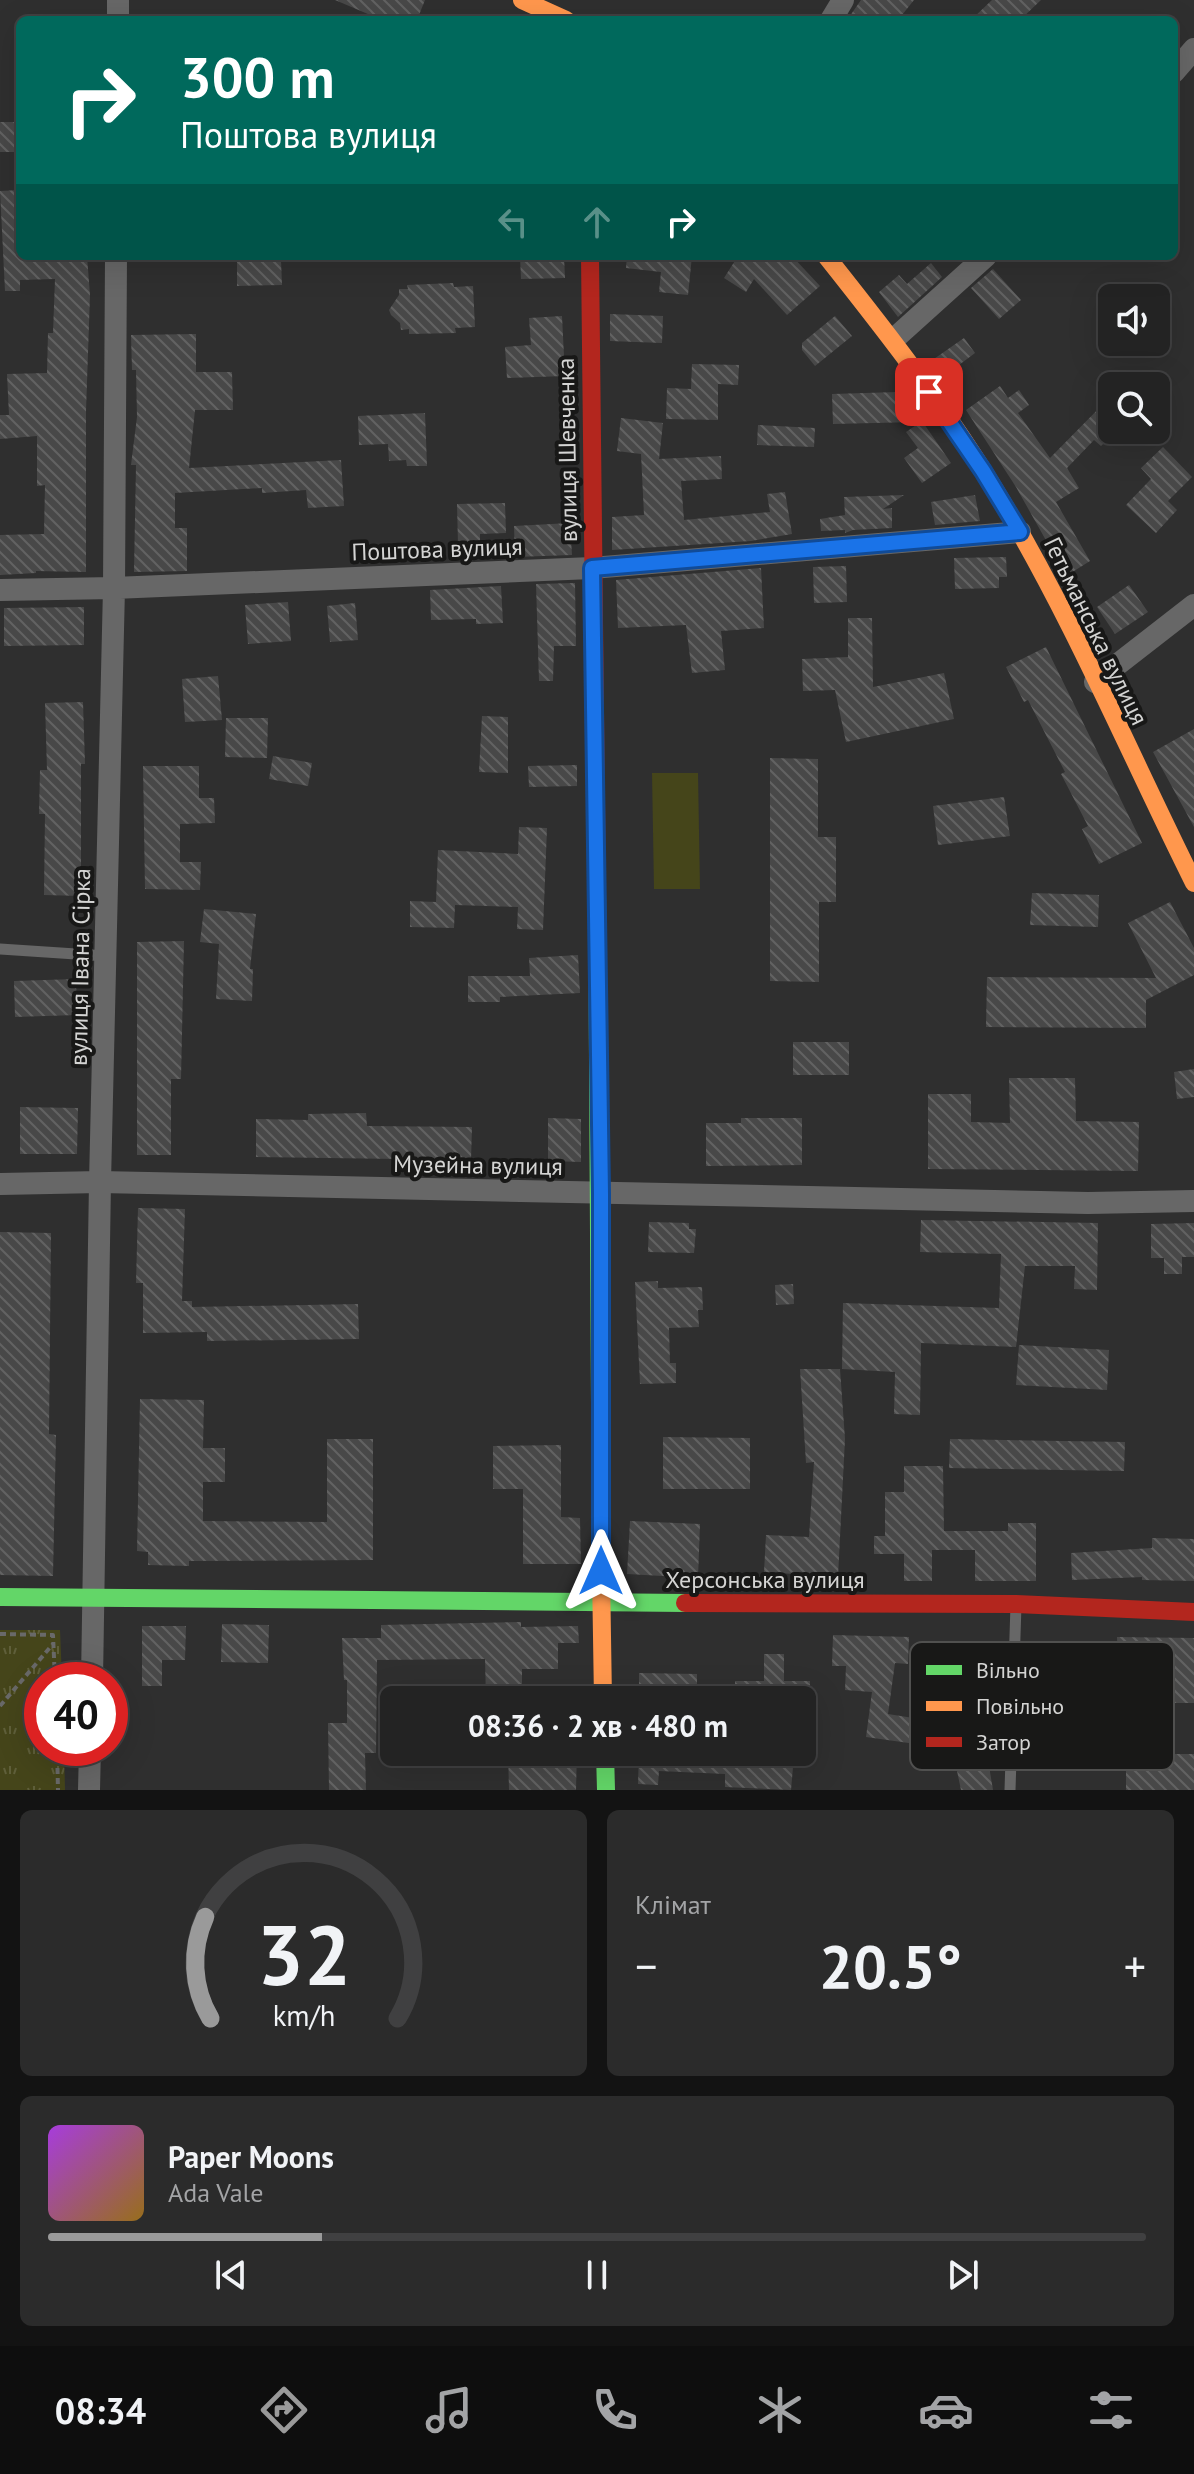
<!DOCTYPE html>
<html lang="uk">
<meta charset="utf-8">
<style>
body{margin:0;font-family:"PT Sans",sans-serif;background:#2b2b2b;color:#f1f3f6;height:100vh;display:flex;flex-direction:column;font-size:30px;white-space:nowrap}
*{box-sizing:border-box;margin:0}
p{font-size:26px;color:#a3a4a6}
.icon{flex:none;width:44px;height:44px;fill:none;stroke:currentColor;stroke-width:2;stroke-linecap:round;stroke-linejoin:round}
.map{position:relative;height:1790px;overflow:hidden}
.side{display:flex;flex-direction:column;gap:20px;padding:20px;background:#131313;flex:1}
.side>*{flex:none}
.top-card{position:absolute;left:16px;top:16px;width:1162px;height:244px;border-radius:12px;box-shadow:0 8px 32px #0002,0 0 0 2px #404041;background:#00695c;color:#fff;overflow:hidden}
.fabs{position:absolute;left:1098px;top:284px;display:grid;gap:16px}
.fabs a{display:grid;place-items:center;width:72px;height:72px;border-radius:12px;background:#232323;box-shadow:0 8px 32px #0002,0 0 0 2px #404041;font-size:40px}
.speed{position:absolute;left:24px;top:1662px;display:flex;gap:16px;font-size:40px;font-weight:700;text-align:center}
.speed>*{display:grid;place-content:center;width:104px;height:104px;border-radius:50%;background:#232323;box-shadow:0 8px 32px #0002,0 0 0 2px #404041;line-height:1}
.speed .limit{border:12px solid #d22;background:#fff;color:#111}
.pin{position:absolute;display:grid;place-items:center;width:68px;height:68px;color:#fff;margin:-34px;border-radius:16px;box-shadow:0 4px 12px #0006}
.me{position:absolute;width:88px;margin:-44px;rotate:0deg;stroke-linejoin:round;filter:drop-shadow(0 0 6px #0008)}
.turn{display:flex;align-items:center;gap:28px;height:168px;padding:0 32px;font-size:36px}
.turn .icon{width:104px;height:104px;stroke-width:2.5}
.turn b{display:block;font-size:56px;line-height:68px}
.lanes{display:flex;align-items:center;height:76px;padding:0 32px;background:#0003;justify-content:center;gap:40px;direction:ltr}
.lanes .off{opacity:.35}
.big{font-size:60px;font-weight:700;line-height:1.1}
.side .widget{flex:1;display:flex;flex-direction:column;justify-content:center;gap:12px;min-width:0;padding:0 28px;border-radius:12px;background:#2b2b2b}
.side .dial{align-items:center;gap:0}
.dial svg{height:208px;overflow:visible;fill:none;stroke:#404041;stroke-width:7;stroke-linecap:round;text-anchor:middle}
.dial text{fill:#f1f3f6;stroke:none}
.song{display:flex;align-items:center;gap:24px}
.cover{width:96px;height:96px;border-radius:12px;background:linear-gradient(135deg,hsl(280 70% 55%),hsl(40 70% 35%))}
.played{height:8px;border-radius:4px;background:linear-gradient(90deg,#9a9a9a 25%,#404041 25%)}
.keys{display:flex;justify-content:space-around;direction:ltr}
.heat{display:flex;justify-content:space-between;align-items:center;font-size:44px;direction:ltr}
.side .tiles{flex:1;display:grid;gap:20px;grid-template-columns:1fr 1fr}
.widget:last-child{grid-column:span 2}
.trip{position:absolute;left:380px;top:1686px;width:436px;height:80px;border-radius:12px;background:#232323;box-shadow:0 8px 32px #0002,0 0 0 2px #404041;font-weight:700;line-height:80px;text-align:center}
.menu{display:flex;height:128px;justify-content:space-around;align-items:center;background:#0e0e0e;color:#a3a4a6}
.menu .icon{width:56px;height:56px}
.menu .selected{color:#9a9a9a}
.menu b{font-size:36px;color:#f1f3f6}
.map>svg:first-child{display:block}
.park{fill:url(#park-tufts)}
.pitch{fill:#45451a}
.building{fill:url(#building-back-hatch)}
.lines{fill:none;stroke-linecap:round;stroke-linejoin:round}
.path{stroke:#696969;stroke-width:4;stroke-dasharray:6 4;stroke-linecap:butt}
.lane{stroke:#676767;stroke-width:11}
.street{stroke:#676767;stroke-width:22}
.fast{stroke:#63d668;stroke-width:18}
.slow{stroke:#ff974d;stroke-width:18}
.jam{stroke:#b3261e;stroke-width:18}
.route-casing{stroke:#114b97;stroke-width:20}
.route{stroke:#1a73e8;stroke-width:14}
.labels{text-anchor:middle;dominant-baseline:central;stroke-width:8;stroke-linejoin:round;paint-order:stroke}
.street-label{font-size:24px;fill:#d4d4d3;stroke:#181817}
.key{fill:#181817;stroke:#50504f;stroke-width:2}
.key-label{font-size:22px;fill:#d4d4d3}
</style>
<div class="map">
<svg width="1194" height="1790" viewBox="0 0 1194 1790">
<defs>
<pattern id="park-tufts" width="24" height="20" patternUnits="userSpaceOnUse" patternTransform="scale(2)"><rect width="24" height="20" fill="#45451a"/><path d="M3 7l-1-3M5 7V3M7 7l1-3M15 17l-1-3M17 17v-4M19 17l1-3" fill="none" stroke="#5f5f3a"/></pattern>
<pattern id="building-back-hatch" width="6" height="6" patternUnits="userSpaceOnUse" patternTransform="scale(2)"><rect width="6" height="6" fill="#484848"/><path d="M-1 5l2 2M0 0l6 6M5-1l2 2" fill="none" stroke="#626262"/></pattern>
</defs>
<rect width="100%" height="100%" fill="#2f2f2f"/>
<path class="park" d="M0,1630H60L62,1680H42V1748H64L65,1790H0Z"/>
<path class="pitch" d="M652,773H698L700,889H654Z"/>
<path class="building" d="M335,0H425L417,20H382Z
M861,0H914L898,20H847Z
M992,0H1041L1020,20H971Z
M0,122H20V152H0Z
M20,190V256H87L90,295L86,411V572L36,571V573L0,575V535L44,534L45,485L37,486V436L0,439V415H9L7,374L47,373L48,333H53L55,279L20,280V291H5L0,191Z
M520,256H564L565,278L521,279Z
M627,256H692L688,295L659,292L661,272L626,268Z
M738,256H792L820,286L787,315L754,279L746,292L724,278Z
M237,260H281L282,285L237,286Z
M931,263L942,277L898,317L879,292L899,275L907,284Z
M993,269L1021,300L999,319L971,288Z
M453,283L454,287L473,286L475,327L455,328L456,333L409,334V329L401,330L400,323L391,315L389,310L399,295V289H408L407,285Z
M610,314L663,316L662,343L610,341Z
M562,316L565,376L507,378L505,347L531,345L529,318Z
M835,316L852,336L815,366L802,350V343Z
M196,334V372H232L233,410H195L189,468L341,460L344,506L308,508L306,490L262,493V488L175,493V528H187V571L134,572L136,465H131L137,417L136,370H132L131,335Z
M964,338L975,353L943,377L931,361Z
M692,364L739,365L738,385L718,384V420L666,419L667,388L691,389Z
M1000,386L1008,398L1019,390L1029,405L1018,413L1050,458L1112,395V435L1101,446L1094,440L1067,468L1079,488L1056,502L1090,561L1066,576L1016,487L966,410Z
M898,392L916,422L833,424L832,394Z
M425,413L427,466H407L406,460L389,461L388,444L359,445L358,416Z
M621,418L663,423L659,459L721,456L722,479L681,481L684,520L770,512L767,494L785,492L792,534L751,541L612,550V517L644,515L641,454L617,451Z
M922,421L951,463L922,483L904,458L918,448L906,432Z
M758,425L815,428L814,447L757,445Z
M1163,447L1192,477L1168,501L1177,510L1156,533L1126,505L1151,479L1141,468Z
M904,495L883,509L892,508V528L853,530L845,533V530L821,531L820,519L845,515L844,497Z
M975,495L980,521L935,525L931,502Z
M505,503L506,533L480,534V544H458L457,504Z
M570,523L572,555L515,557L514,526Z
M1006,557L1007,577H999V588L955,589L954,558Z
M846,566L847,602L814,603L813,567Z
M761,568L764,628L721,631L725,670L692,673L686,625L618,628L616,580Z
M575,583L576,646H554L553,681H539L536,584Z
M1129,585L1148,612L1115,634L1097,607Z
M501,586L503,623L476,624V619L431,620L430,590Z
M288,602L291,641L248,644L245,605Z
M355,603L358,640L330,642L327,606Z
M84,607V645L4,646V608Z
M848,618H872L873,687L944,673L954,719L846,742L835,690L803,691L802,659L848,657Z
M1046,647L1142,843L1099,864L1082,829L1088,826L1061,774L1065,772L1028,700L1024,702L1006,667Z
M218,676L222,720L185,722L182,679Z
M83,702L85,764H81V896L44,895L45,814H39L40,770H47L45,703Z
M482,716L508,717V773L479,772Z
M226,718H268L267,758L225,757Z
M1194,729V827L1153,752Z
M273,756L312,763L308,786L269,779Z
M770,758L818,759V837H836V902H819V982L770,981Z
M577,765V786L529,787L528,766Z
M143,766H199V798H214L215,823L180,824V862H201L200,890L145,889Z
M1004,797L1010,836L938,845L933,806Z
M519,827L547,828L543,930L517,929L518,907L455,905L454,928L410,927V901L436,902L438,850L518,854Z
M1032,893L1099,895L1098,927L1030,925Z
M1170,902L1194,948V975L1146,1000V1028L986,1027L987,977L1156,978L1128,923Z
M204,909L256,914L250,969H253L252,1001L216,999L219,944L200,942Z
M184,941L181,1079H171V1155H137V942Z
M578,955L580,993L500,997V1002H468V976H530L529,958Z
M76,979L77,1015L15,1017L14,981Z
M793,1042H849V1075H793Z
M1194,1069V1097L1177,1099L1174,1072Z
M1009,1078H1075L1076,1121L1139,1122L1138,1171L928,1169V1094H971V1122L1010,1123Z
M20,1107L78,1108L77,1154H20Z
M366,1113L367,1126L472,1127L471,1160L256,1157V1119L308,1120V1114Z
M548,1118L581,1119V1162L548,1161Z
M741,1118H802V1165L706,1166V1123H741Z
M138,1208L185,1209L182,1301H192V1307L358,1304L359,1339L207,1341V1332L143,1333V1283H136Z
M921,1220L1098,1223L1097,1290L1074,1289L1075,1266H1025L1016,1347L921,1343L920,1415L894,1414L895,1372L842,1369L843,1303L999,1308L1001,1254L920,1252Z
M649,1222L689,1223V1229H696L694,1253L648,1252Z
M1194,1223V1257H1182V1274H1164V1258H1151V1224Z
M0,1232L51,1233L49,1434L56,1435L53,1576L0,1575Z
M658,1281V1288L702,1287L703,1310H698L699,1327L669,1328L670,1363H676V1383L640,1384L635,1282Z
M793,1284L794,1304L776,1305L775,1285Z
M1019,1345L1109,1350L1107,1390L1016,1385Z
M800,1369H840L845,1439L838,1577L764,1572L766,1535L809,1537L814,1462L806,1463Z
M140,1399L204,1400L203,1448H225V1482H203V1521L327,1522V1439H373V1560L189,1561V1566L148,1565V1552L137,1551Z
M663,1437L750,1438V1489H663Z
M950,1439L1125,1442L1124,1471L949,1468Z
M561,1445V1517L580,1518L581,1564H523V1489H493V1446Z
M904,1466H943L944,1531H1008V1523H1036V1581H975V1550H932V1581H904V1554H874V1536H885V1492H904Z
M630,1521L700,1524L698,1578L627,1574Z
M1152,1538L1194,1539V1581L1142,1580V1577L1072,1580L1071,1553L1152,1548Z
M521,1622V1627L578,1626L579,1643H558V1669H522V1698L486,1699L485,1659L377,1660L376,1753H365L366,1790H329L328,1723H347V1680H344L342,1638H381V1625Z
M222,1624L269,1625L268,1663L221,1662Z
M142,1626H186L185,1660H162V1686H142Z
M833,1635L909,1637L908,1664L895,1663L888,1714L926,1720L923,1745L866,1737L872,1692L845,1690L846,1666H832Z
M1117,1637L1194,1638V1703H1138L1137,1697H1119Z
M764,1654H784V1681H810V1700H735V1681H764Z
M639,1673L697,1674V1700H639Z
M508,1752H577L576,1790H509Z
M639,1752H727L794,1756L791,1790L725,1787V1774L659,1771L658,1785L638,1784Z
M1126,1754H1194V1790H1126Z
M989,1766L993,1790H961L957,1771Z"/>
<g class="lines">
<path class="path" d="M0,1634L53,1635L55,1680
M0,1706L53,1644
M57,1748L58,1790"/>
<path class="lane" d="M0,949L106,956
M1010,1790L1016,1605"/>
<path class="street" d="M118,20V0
M831,20L843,0
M1174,72L1194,49
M894,339L986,256
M0,590L114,588L592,568L1020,532
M1095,682L1194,605
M0,1184L100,1182L1088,1203L1194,1201
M92,1680L100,1182L114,588L116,256
M89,1790L90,1748"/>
<path class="fast" d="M597,893L601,1573
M0,1597C228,1597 457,1602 685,1603
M605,1752L606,1790"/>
<path class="slow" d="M522,0L566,20
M826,256C888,334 949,412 1000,498C1074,621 1130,755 1194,883
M601,1573L603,1700"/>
<path class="jam" d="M590,256L597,893
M685,1603L1016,1604L1194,1612"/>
</g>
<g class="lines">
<g class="route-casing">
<path id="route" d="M601,1571V1194L592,568L1020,532L983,471L929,392"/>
</g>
<use href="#route" class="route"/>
</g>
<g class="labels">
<g class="street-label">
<text transform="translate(567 450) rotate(-91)">вулиця Шевченка</text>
<text transform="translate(437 549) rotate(-2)">Поштова вулиця</text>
<text transform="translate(1096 631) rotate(64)">Гетьманська вулиця</text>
<text transform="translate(80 967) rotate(-89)">вулиця Івана Сірка</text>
<text transform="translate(478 1165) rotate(1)">Музейна вулиця</text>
<text x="765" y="1579">Херсонська вулиця</text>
</g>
</g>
<rect x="910" y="1642" width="264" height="128" rx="12" class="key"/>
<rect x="926" y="1665" width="36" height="10" fill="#63d668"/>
<rect x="926" y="1701" width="36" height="10" fill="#ff974d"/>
<rect x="926" y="1737" width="36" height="10" fill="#b3261e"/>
<g class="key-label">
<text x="976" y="1678">Вільно</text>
<text x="976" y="1714">Повільно</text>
<text x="976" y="1750">Затор</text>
</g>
</svg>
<div class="fabs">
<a><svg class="icon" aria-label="sound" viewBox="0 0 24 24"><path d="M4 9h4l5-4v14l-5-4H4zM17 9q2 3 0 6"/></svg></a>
<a><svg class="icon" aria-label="search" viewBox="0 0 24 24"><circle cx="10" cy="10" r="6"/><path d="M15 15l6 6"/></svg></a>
</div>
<div class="speed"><div class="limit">40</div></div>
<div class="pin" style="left:929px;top:392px;background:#d93025"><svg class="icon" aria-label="arrive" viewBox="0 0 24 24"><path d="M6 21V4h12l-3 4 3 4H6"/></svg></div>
<svg class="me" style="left:601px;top:1571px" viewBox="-20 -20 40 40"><path d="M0-17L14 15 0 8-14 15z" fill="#1a73e8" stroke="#fff" stroke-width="4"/></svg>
<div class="trip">08:36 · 2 хв · 480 m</div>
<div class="top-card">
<div class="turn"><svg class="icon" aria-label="right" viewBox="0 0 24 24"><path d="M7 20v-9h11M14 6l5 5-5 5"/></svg><div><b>300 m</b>Поштова вулиця</div></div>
<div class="lanes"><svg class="icon off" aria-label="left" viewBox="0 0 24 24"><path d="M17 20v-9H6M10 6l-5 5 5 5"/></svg><svg class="icon off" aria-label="ahead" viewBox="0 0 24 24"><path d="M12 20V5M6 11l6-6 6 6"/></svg><svg class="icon" aria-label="right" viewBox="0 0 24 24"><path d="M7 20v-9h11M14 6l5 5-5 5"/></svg></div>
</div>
</div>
<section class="side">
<div class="tiles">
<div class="widget dial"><svg viewBox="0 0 100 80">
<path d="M14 69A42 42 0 1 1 86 69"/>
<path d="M14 69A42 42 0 0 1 12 30" stroke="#9a9a9a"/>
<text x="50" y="56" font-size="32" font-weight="700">32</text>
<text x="50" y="72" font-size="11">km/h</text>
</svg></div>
<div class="widget"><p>Клімат</p>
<div class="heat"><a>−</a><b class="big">20.5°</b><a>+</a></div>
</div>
<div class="widget">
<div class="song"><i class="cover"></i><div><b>Paper Moons</b><p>Ada Vale</p></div></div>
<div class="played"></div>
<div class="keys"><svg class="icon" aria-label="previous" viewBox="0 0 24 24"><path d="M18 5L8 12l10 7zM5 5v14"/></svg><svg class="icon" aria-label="pause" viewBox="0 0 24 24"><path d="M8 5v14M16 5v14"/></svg><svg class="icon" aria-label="next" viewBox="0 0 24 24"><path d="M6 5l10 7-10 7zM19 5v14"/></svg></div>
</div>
</div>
</section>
<nav class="menu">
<b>08:34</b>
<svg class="icon selected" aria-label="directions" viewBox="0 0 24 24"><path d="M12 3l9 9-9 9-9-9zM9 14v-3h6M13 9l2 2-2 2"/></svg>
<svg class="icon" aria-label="music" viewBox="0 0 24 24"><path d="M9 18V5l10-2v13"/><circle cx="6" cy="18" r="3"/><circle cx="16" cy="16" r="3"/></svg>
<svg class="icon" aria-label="phone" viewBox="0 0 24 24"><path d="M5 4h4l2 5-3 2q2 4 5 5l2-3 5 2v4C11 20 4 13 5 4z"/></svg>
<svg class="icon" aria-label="climate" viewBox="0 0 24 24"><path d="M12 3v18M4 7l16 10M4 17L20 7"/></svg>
<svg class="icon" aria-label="car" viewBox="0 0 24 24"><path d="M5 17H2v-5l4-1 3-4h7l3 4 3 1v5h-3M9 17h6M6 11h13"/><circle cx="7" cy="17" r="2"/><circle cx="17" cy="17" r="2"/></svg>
<svg class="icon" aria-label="filters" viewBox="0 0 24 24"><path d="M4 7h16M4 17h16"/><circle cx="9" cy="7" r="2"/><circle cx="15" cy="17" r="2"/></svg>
</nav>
